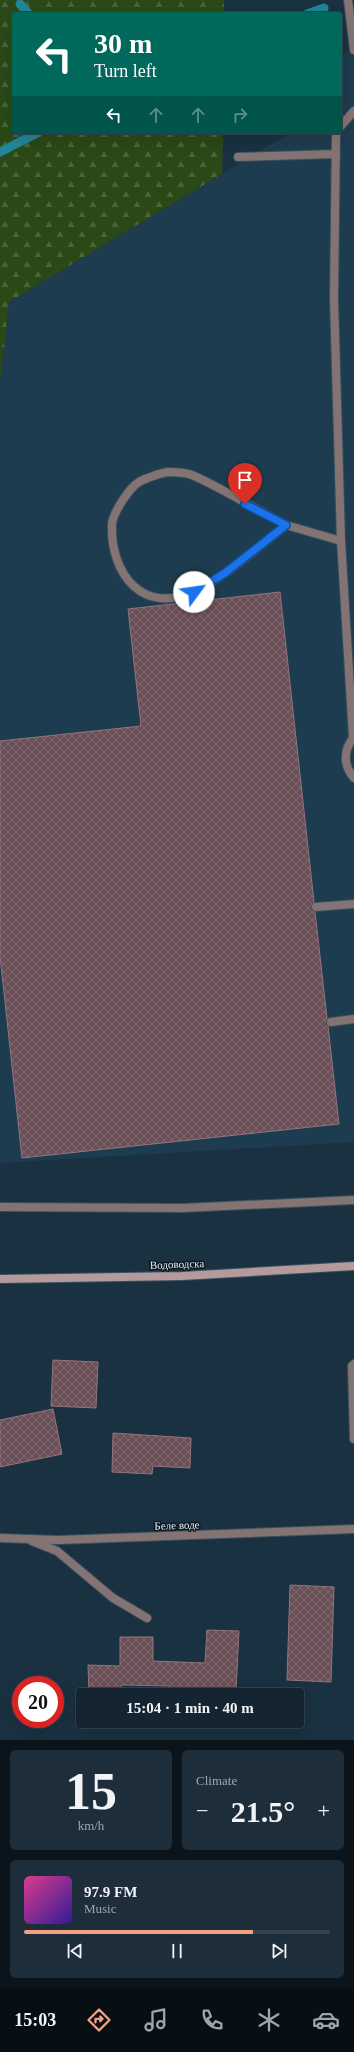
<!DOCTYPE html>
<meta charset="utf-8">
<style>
body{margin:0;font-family:Georgia,serif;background:#1d2d39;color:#f1f3f6;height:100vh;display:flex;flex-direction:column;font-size:15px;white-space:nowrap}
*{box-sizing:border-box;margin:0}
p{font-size:13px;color:#9da5ab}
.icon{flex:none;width:22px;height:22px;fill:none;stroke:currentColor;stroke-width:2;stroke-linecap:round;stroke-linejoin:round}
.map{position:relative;height:1740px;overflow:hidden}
.side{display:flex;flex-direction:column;gap:10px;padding:10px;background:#0b141b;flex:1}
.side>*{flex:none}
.banner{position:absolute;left:12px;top:12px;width:330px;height:122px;border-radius:4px;box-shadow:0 4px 16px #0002,0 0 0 1px #33424d;background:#00695c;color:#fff;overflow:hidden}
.speed{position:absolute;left:12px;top:1676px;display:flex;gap:8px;font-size:20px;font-weight:700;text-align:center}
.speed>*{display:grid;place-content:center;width:52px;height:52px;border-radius:50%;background:#142531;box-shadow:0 4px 16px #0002,0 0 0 1px #33424d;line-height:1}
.speed .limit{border:6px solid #d22;background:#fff;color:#111}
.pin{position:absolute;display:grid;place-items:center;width:34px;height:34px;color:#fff;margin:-41px -17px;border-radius:50% 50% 50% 0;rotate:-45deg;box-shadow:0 0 4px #0007}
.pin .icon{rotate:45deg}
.me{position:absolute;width:44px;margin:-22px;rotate:59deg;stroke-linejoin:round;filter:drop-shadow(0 0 3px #0008)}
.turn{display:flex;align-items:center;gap:14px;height:84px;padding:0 16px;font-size:18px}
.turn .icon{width:52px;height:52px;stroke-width:2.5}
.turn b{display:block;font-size:28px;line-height:34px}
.lanes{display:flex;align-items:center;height:38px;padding:0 16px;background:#0003;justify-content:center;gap:20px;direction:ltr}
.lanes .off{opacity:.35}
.big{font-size:30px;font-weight:700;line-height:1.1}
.side .widget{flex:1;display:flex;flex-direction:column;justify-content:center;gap:6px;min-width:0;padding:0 14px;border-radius:6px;background:#1d2d39}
.side .dial{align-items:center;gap:0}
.dial b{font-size:52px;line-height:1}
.song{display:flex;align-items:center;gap:12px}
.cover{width:48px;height:48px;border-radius:6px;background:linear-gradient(135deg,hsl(330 70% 55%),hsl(250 70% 35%))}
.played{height:4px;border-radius:2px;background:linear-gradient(90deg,#f39f82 75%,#33424d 75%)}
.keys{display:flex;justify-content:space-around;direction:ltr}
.heat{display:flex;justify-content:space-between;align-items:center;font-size:22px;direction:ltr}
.side .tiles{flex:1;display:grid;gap:10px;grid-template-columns:1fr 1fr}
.widget:last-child{grid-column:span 2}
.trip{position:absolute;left:76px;top:1688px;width:228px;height:40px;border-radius:4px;background:#142531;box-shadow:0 4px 16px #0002,0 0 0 1px #33424d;font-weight:700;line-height:40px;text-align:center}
.tab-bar{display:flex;height:64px;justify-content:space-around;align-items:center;background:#080f14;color:#9da5ab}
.tab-bar .icon{width:28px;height:28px}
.tab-bar .on{color:#f39f82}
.tab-bar b{font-size:18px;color:#f1f3f6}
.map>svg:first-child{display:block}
.built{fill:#1e3c4f}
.forest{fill:url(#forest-firs)}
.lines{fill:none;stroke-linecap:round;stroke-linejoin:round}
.stream{stroke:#228599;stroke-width:9}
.building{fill:url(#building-cross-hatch);stroke:#93747d}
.lane-casing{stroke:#3a4f5e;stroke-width:10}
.street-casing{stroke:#3a4f5e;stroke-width:10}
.secondary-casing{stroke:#3a4f5e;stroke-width:10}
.lane{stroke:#837473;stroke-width:8}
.street{stroke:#837473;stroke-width:8}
.secondary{stroke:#b29b9a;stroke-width:8}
.route-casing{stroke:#114b97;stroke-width:10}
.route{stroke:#1a73e8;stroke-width:7}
.labels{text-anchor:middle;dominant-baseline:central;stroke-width:3;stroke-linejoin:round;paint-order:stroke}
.street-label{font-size:11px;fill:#e0eef9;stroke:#0e181f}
</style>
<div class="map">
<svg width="354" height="1740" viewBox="0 0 354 1740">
<defs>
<pattern id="forest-firs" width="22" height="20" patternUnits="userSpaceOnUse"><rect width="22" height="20" fill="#2a4916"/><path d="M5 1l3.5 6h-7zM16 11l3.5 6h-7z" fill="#496439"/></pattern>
<pattern id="building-cross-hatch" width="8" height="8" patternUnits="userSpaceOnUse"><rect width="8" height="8" fill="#6b4f57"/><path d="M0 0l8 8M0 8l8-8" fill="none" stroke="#806970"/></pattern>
</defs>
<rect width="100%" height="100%" fill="#1a3141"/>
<path class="built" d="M354,49V1142L0,1163V383L9,302L292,132H340V55Z"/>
<path class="forest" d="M0,0H224V14H14V132H223L222,174L9,302L0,383Z"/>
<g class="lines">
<path class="stream" d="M20,4L29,14
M307,14L324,8
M0,152L39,132"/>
</g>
<path class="building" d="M280,592L314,902L311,908L315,912L327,1018L326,1022L328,1026L339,1124L22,1158L0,956V741L141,726L128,609Z
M53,1360L98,1362L96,1408L51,1406Z
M53,1409L62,1454L0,1467V1420Z
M113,1433L191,1438L190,1468L153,1466L152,1474L112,1472Z
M290,1585L334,1587L331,1682L287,1680Z
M207,1630L239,1631L236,1691L290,1693V1695H169V1686L121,1685V1695H89L88,1665L120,1666V1637H153V1661L205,1663Z
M230,1721H289V1728L230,1727Z"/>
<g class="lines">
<g class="lane-casing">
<path id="lane" d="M348,0L354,50
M340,127L354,111
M336,132L334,299L341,541L353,737
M238,157L336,154
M286,525C255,509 224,489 192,475C186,473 175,472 168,472C161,473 146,478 139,482C129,488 113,513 112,524C110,574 143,616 195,591C228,575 257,548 286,525L341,541
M354,737C343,750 343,765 354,778
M316,907L354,904
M331,1022L354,1019
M354,1364L352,1366L354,1439"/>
</g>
<g class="street-casing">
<path id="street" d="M0,1207L182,1208L354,1200
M0,1538L58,1540L354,1529
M32,1541L57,1551L113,1598L147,1618"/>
</g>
<g class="secondary-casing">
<path id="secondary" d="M0,1279L182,1276L354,1266"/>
</g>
<use href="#lane" class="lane"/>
<use href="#street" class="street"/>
<use href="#secondary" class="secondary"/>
</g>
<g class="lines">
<g class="route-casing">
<path id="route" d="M194,592L225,573L286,525L245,504"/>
</g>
<use href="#route" class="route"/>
</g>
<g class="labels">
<g class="street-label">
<text transform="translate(177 1264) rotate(-2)">Водоводска</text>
<text transform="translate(177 1525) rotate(-2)">Беле воде</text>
</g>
</g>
</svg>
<div class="speed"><div class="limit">20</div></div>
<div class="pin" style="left:245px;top:504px;background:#d93025"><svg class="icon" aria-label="arrive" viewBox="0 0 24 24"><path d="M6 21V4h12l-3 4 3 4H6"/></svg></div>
<svg class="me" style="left:194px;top:592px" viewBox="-20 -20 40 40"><circle r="19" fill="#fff"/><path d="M0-13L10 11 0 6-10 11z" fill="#1a73e8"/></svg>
<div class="trip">15:04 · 1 min · 40 m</div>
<div class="banner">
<div class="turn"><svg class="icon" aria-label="left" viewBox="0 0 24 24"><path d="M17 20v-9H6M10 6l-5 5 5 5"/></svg><div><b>30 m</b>Turn left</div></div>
<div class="lanes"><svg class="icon" aria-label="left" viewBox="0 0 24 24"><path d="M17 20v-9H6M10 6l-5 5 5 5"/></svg><svg class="icon off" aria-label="ahead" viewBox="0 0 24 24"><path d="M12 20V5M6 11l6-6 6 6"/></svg><svg class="icon off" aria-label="ahead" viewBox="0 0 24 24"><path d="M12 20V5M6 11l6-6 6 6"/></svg><svg class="icon off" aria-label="right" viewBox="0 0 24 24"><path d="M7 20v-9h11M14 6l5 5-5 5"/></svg></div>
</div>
</div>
<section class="side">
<div class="tiles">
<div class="widget dial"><b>15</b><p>km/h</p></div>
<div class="widget"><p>Climate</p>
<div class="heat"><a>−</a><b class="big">21.5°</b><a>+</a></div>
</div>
<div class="widget">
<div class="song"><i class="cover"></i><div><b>97.9 FM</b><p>Music</p></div></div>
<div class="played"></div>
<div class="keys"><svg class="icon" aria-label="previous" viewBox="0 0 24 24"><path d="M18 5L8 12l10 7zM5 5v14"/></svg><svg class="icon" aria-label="pause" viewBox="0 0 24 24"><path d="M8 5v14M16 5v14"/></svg><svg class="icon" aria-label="next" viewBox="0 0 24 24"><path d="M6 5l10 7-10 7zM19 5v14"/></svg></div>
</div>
</div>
</section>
<nav class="tab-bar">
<b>15:03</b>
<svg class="icon on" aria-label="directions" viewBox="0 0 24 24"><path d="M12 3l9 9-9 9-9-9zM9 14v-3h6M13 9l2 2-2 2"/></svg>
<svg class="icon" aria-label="music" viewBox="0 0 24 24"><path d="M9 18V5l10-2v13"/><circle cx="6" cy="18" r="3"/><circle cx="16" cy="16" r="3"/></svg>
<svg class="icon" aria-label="phone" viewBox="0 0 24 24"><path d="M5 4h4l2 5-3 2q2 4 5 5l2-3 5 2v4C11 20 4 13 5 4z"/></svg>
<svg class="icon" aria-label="climate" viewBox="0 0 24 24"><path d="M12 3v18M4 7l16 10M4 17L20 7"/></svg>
<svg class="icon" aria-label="car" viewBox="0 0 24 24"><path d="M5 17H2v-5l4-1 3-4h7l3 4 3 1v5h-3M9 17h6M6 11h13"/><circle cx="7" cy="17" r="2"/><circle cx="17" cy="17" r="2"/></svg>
</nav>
